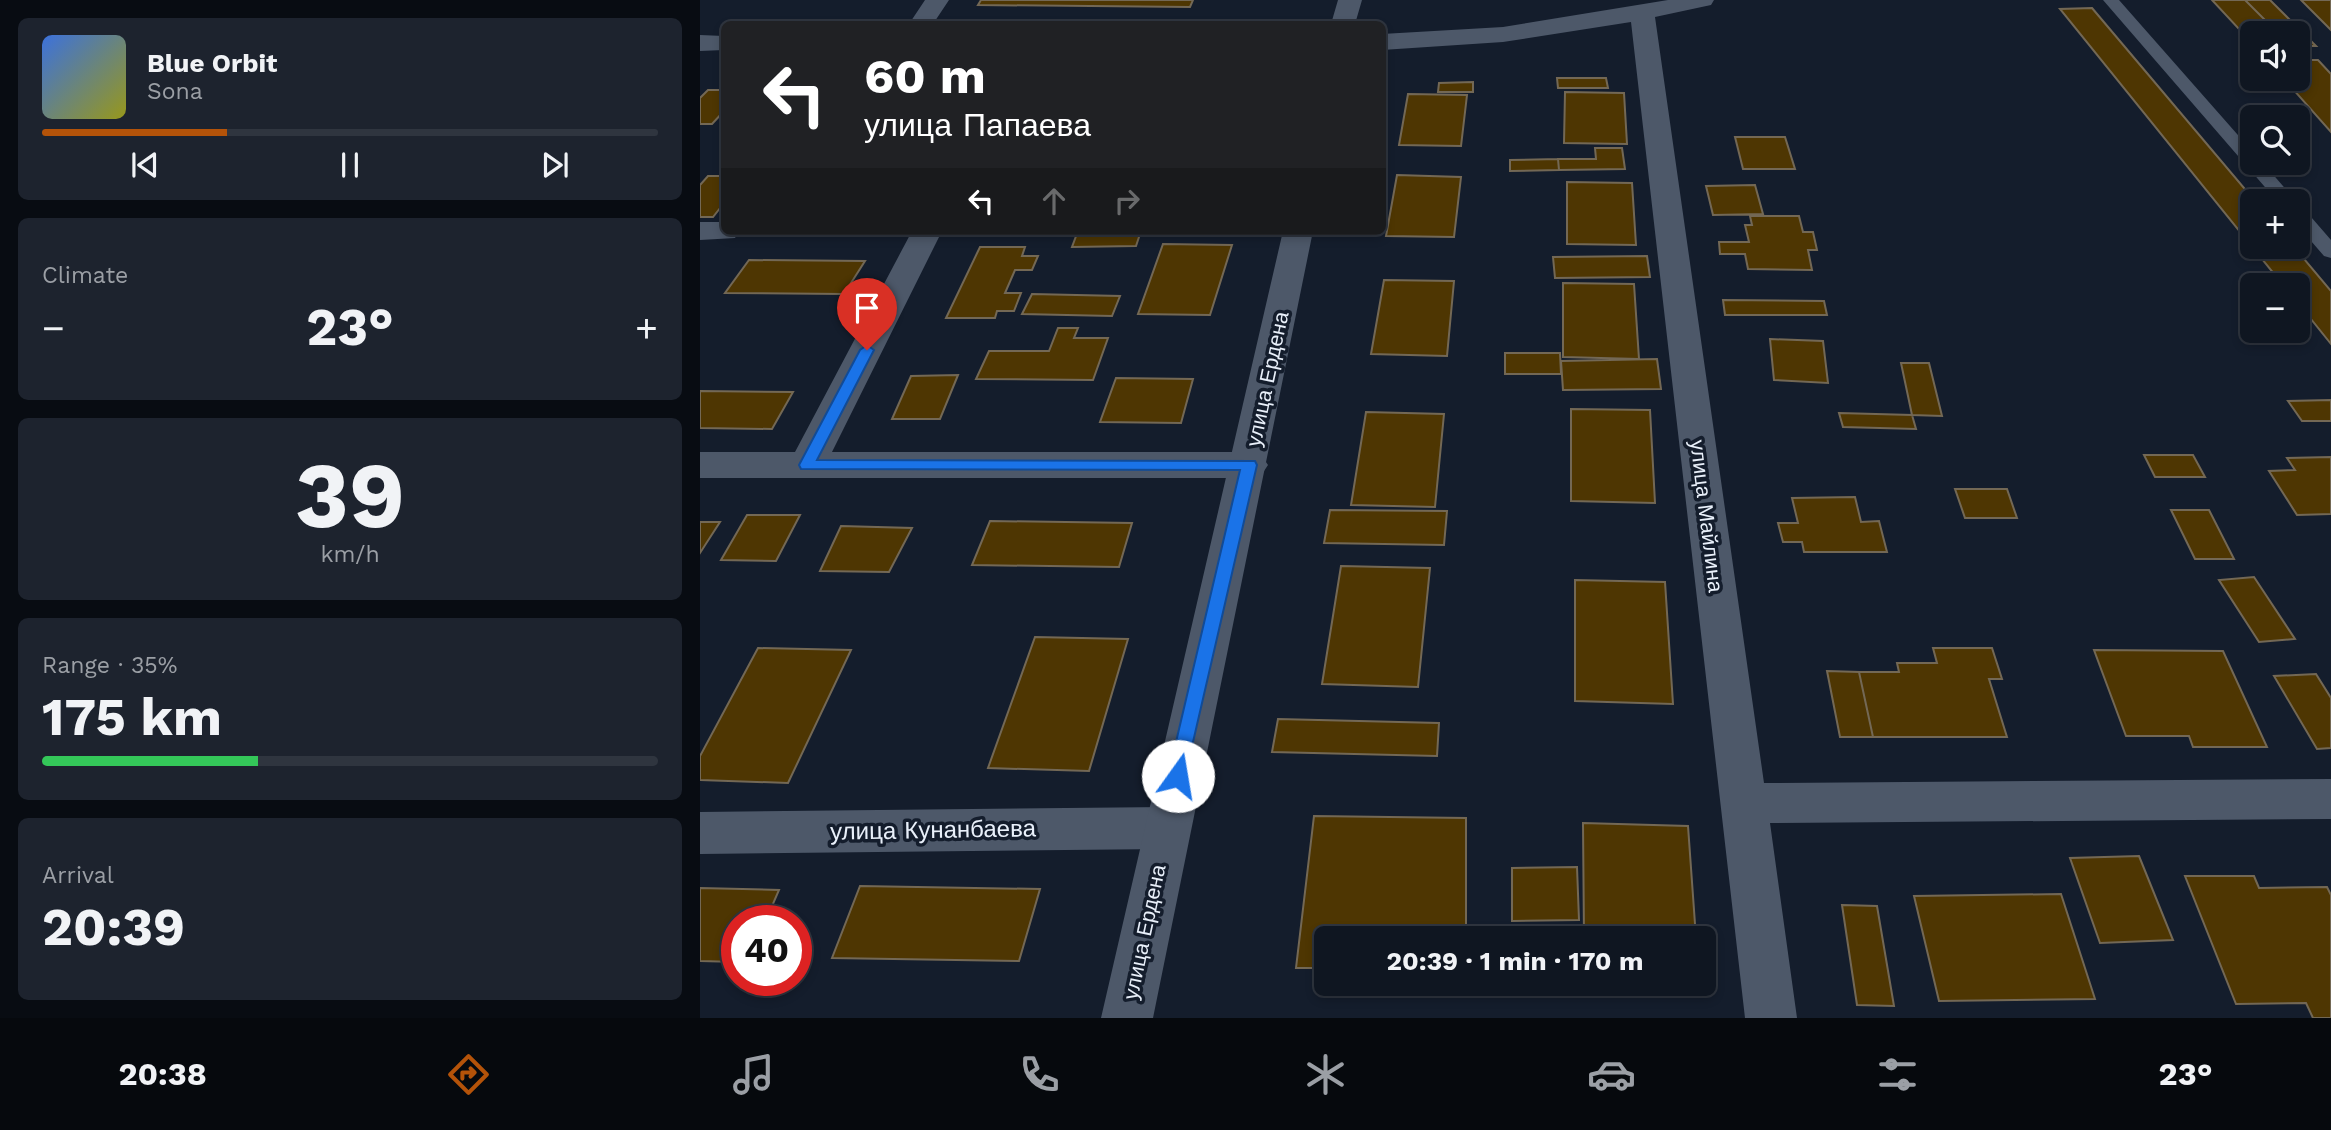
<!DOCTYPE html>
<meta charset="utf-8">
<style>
body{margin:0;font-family:"Work Sans",sans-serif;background:#1d232e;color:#f1f3f6;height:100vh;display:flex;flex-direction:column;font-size:26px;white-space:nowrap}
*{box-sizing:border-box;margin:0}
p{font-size:23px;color:#9b9fa5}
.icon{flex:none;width:38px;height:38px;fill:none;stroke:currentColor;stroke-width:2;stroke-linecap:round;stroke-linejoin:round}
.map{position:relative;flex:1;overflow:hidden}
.details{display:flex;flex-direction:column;gap:18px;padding:18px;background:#080c12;width:700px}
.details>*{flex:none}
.banner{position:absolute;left:21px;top:21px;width:665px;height:214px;border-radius:10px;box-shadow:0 4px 10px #0003,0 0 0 2px #2f353f;background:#202124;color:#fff;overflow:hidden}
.buttons{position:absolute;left:1540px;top:21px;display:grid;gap:14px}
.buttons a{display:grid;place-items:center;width:70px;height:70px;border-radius:10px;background:#0f1621;box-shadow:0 4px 10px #0003,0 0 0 2px #2f353f;font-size:35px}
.speed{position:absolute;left:21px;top:905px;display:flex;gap:14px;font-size:35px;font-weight:700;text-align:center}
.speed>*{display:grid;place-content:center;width:91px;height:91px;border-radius:50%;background:#0f1621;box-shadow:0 4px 10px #0003,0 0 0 2px #2f353f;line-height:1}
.speed .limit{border:10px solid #d22;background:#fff;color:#111}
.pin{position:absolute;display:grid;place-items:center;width:60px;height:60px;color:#fff;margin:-72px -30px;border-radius:50% 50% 50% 0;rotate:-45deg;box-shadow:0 0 7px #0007}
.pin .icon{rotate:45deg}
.me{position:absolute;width:77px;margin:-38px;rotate:13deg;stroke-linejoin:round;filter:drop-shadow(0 0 5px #0008)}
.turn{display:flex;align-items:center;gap:24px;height:147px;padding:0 28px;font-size:32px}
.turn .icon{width:91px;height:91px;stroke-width:2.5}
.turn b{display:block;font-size:49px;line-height:60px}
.lanes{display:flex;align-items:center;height:66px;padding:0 28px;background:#0003;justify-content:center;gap:35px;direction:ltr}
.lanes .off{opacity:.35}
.big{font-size:52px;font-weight:700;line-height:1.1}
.details .widget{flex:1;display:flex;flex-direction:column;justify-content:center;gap:10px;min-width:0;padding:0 24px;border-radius:10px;background:#1d232e}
.details .dial{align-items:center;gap:0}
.dial b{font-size:91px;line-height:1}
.song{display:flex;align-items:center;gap:21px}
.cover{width:84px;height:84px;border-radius:10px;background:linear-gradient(135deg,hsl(220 70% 55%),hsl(60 70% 35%))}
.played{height:7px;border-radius:4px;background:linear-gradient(90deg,#b45309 30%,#2f353f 30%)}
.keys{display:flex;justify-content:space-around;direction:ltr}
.heat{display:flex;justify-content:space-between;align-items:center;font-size:38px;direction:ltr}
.charge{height:10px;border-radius:5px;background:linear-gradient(90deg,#34c759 35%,#2f353f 0)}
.trip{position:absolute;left:614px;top:926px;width:402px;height:70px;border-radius:10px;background:#0f1621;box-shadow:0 4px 10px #0003,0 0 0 2px #2f353f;font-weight:700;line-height:70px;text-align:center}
.tabs{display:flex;height:112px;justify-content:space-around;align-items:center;background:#06090d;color:#9b9fa5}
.tabs .icon{width:49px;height:49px}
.tabs .active{color:#b45309}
.tabs b{font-size:32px;color:#f1f3f6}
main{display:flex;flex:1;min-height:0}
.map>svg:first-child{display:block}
.building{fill:#4e3602;stroke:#736855;stroke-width:2}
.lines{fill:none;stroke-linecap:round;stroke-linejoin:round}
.lane{fill:#4d5869;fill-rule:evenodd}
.street{fill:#4d5869;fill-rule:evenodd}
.secondary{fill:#4d5869;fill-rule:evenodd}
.route{fill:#1a73e8;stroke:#114b97;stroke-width:2}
.labels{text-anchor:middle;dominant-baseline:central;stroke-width:7;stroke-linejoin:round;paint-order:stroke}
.street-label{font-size:21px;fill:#e9f0fa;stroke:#141d2c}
.near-street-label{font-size:24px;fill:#e9f0fa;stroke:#141d2c}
</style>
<main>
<section class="details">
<div class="widget">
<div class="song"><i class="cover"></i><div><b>Blue Orbit</b><p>Sona</p></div></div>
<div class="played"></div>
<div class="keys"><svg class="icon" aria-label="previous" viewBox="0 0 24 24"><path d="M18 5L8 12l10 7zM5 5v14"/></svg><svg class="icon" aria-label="pause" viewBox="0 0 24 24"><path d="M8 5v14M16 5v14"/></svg><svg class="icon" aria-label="next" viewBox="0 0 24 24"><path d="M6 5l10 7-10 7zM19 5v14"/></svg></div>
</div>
<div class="widget"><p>Climate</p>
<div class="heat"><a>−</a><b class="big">23°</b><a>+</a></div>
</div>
<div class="widget dial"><b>39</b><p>km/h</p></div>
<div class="widget"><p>Range · 35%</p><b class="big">175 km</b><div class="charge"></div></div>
<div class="widget"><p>Arrival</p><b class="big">20:39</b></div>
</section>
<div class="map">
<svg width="1631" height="1018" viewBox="0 0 1631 1018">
<rect width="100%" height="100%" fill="#141d2c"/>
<path class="building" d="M281,0H493L490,7L278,5Z
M1512,0H1545L1578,33H1552V43Z
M1545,0H1570L1616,46H1598V33H1578Z
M1601,0H1631V30Z
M1392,8L1555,201H1552V247H1594L1631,291V344L1598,303V285H1583L1360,9Z
M1598,60H1618L1631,74V132L1584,79H1598Z
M857,78H906L908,88H858Z
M773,82V92H738L739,83Z
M8,90H24V111L12,124H0V98Z
M865,92L924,93L927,144L864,143Z
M708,94L767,95L761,146L699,145Z
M1035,137H1085L1095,169H1043Z
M895,148H922L925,169L859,170L858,159H896Z
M858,159L859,170L810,171V160Z
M697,175L761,177L754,237L686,236Z
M8,176H24V203L13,217H0V185Z
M867,182L932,183L936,245L867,244Z
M1055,185L1063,214L1013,215L1006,186Z
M1050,216H1099L1103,232H1113L1117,250H1108L1112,270L1048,269L1045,254H1020L1019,242H1049L1045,225H1052Z
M378,231H441L436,246L372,247Z
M463,244L532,245L510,315L438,314Z
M280,247H325L322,256H338L332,270H315L305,293H321L314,311H297L295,318H246Z
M947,256L950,277L855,278L853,257Z
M49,260L165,261L144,294L25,293Z
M684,280L754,281L747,356L671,354Z
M863,283L934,284L939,359L863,357Z
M332,294L420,296L412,316L322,314Z
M1023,300L1124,301L1127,315H1025Z
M358,328H378L374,338H408L393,380L276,379L289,351H349Z
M1070,339L1123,341L1128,383L1074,380Z
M805,353H860L861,374H805Z
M957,359L961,389L863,390L861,361Z
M1201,363H1229L1242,416L1212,415Z
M258,375L240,419H192L211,376Z
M416,378L493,379L481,423L400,422Z
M0,391L93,392L72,429L0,428Z
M1631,400V421H1602L1588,401Z
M871,409L950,410L955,503L871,501Z
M666,412L744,414L735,507L651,505Z
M1139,413L1212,415L1216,429L1143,427Z
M1444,455H1493L1505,477H1455Z
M1631,457V514L1597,515L1569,471L1595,470L1587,458Z
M1255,489H1307L1317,518H1265Z
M1155,497L1161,522L1179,521L1187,552H1104L1102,542H1083L1078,523H1098L1092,498Z
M630,510L747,511L744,545L624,543Z
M1471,510H1509L1534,559H1495Z
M47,515H100L76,561L21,560Z
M290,521L432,523L419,567L272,565Z
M0,522H20L0,553Z
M141,526L212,528L189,572L120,571Z
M641,566L730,568L718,687L622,684Z
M1554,577L1595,639L1559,642L1519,580Z
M875,580L965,582L973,704L875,701Z
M335,637L428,639L389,771L288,768Z
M58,648L151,650L88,783L0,780V756Z
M1233,648H1292L1302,679H1289L1307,737H1173L1159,672H1199L1197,663H1237Z
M1394,650L1523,651L1567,747H1493L1489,736H1426Z
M1127,671L1159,672L1173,737H1140Z
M1616,674L1631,698V748L1617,749L1574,676Z
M578,719L739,723L737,756L572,752Z
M614,816L766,818V938H626V968H596Z
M883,823L988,826L996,938H884Z
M1439,856L1473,940L1400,943L1370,858Z
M877,867L879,920L812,921V868Z
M1485,876H1554L1559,888L1627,887L1631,895V1018H1613L1606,1003L1536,1004Z
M160,886L340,889L319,961L132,958Z
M0,888L79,890L66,920H37V962L0,961Z
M1361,894L1395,999L1239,1001L1214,896Z
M1142,905L1177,906L1194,1006L1157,1005Z
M885,984H999L1000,994L885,990Z"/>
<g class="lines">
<path class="lane" d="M1403,0H1419L1552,151V163H1563L1596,201H1577Z
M1598,208L1605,210L1631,240V258L1624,256L1598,226Z"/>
<path class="street" d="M225,0H249L233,24H209Z
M968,0H1014L1011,5L955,17L1064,783L1631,779V819L1070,823L1097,1018H1045L931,22L803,42L682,50V34L803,27Z
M0,222H24V231H39L35,238L0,240Z
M212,231H242L132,452H549L562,456L568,465L562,474L549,478H0V452H95Z
M466,807L483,813L490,828L483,843L466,849L0,854V812Z"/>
<path class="secondary" d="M638,0H662L655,24H631Z
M0,35L24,36V50L0,51Z
M583,231H613L453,1018H401Z"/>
</g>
<path class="route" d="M167,345L174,350L117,460L555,461L557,465L484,781H471L468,776L540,470L101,469L99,465L160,350Z"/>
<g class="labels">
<g class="street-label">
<text transform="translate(567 379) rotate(-78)">улица Ердена</text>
<text transform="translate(1007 516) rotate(83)">улица Майлина</text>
<text transform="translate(444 932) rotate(-78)">улица Ердена</text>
</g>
<g class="near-street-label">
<text transform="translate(233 830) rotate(-1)">улица Кунанбаева</text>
</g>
</g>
</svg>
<div class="buttons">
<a><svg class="icon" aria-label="sound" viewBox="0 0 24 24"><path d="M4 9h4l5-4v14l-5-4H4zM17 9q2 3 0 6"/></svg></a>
<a><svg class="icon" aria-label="search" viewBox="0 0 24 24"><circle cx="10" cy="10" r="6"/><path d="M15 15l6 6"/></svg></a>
<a>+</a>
<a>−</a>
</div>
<div class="speed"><div class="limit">40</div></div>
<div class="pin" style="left:167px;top:350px;background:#d93025"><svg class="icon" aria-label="arrive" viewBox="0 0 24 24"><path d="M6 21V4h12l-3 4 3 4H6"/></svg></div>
<svg class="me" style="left:478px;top:776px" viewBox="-20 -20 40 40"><circle r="19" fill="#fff"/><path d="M0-13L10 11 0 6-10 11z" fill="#1a73e8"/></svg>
<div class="trip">20:39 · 1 min · 170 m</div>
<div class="banner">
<div class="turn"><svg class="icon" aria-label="left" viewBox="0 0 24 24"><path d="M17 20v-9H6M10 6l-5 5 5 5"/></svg><div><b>60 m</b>улица Папаева</div></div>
<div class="lanes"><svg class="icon" aria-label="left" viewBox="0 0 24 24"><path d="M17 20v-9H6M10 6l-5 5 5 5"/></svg><svg class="icon off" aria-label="ahead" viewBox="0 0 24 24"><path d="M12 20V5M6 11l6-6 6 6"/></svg><svg class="icon off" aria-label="right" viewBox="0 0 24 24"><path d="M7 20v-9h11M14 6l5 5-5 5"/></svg></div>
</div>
</div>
</main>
<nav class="tabs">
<b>20:38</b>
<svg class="icon active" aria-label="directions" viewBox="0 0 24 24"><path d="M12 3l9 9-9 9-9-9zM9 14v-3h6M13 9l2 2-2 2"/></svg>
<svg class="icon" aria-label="music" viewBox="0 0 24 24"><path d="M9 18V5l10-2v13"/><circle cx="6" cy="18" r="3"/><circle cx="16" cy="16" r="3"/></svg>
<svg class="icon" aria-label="phone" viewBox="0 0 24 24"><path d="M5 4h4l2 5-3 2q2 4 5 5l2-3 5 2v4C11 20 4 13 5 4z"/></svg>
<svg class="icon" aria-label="climate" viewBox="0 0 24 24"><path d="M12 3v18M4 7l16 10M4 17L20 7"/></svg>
<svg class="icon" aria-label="car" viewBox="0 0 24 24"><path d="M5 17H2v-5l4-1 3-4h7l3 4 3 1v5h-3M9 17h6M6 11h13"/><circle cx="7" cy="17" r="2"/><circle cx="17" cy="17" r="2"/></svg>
<svg class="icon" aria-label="filters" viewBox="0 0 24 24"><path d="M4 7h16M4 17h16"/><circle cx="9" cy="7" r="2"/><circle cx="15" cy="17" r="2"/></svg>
<b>23°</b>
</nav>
